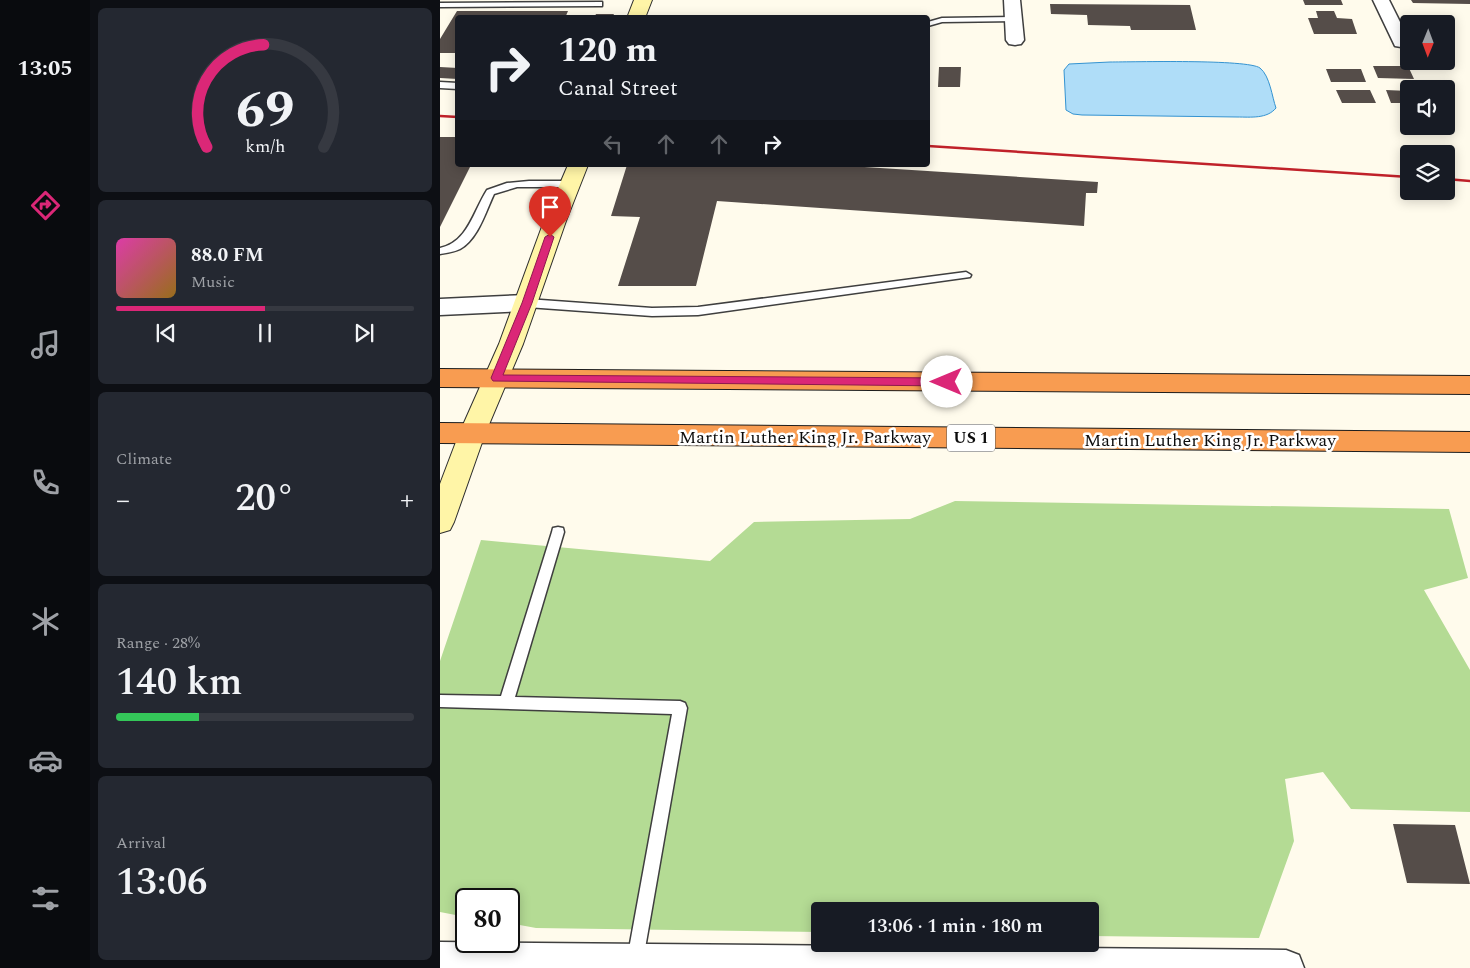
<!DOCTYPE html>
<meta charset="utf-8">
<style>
body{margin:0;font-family:Spectral,serif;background:#242831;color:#f1f3f6;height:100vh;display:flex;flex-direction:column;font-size:19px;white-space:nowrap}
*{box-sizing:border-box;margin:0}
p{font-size:16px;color:#9ea1a6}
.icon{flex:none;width:28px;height:28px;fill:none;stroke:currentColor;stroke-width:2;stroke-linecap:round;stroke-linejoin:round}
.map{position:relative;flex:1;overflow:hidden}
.details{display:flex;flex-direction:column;gap:8px;padding:8px;background:#0d0f14;width:350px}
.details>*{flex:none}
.hud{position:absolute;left:15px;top:15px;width:475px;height:152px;border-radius:5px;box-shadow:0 2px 12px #0003;background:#171b24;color:#f1f3f6;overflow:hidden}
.needle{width:32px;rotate:181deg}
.controls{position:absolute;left:960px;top:15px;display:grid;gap:10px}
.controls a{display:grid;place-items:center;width:55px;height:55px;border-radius:5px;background:#171b24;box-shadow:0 2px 12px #0003;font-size:25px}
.speed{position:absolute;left:15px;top:888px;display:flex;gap:10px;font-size:25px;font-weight:700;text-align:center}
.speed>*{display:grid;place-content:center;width:65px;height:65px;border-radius:50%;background:#171b24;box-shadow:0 2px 12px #0003;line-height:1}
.speed .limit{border:2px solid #111;border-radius:8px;background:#fff;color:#111}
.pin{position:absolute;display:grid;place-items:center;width:42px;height:42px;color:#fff;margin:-51px -21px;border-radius:50% 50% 50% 0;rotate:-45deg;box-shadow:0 0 5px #0007}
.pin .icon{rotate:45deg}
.me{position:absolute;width:55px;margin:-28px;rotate:270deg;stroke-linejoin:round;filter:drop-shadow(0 0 4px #0008)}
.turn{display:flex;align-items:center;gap:18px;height:105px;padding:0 20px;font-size:22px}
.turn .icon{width:65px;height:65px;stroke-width:2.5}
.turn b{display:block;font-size:35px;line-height:42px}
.lanes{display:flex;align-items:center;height:48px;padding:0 20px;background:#0003;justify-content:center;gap:25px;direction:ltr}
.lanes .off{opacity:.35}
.big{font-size:38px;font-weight:600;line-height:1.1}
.details .card{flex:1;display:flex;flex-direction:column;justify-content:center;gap:8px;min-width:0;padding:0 18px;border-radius:8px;background:#242831}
.details .dial{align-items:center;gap:0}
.dial svg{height:130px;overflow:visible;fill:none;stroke:#363941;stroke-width:7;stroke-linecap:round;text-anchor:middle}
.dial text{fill:#f1f3f6;stroke:none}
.song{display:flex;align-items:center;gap:15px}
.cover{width:60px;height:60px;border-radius:8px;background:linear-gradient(135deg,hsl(320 70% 55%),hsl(40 70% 35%))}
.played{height:5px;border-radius:2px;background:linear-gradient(90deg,#db2777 50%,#363941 50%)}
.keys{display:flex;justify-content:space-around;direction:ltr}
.heat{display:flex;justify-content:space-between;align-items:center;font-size:28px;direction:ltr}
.charge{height:8px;border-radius:4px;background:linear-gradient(90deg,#34c759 28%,#363941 0)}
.trip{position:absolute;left:371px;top:902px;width:288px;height:50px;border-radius:5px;background:#171b24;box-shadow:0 2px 12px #0003;font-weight:600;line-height:50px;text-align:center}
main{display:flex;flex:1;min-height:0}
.tabs{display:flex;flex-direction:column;width:90px;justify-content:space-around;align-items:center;background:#090b0e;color:#9ea1a6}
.tabs .icon{width:35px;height:35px}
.tabs .active{color:#db2777}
.tabs b{font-size:22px;color:#f1f3f6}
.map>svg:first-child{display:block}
.forest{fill:#b4db94}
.water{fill:#afddf8;stroke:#3493d1}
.building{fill:#554d49}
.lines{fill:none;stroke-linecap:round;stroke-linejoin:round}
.lane-casing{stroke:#3f3f3f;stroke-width:3}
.street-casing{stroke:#3f3f3f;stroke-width:3}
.secondary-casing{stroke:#2e2e2e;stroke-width:2}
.highway-casing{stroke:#1d1d1d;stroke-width:2}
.lane{fill:#fff;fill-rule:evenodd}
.street{fill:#fff;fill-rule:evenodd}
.secondary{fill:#fff5a7;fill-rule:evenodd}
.highway{fill:#f89c51;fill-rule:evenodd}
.rail{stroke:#c02129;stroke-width:2.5}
.route{fill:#db2777;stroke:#8e194d}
.labels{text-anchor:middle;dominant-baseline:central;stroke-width:5;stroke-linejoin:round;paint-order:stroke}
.shield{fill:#fff;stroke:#555;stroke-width:1}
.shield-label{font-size:16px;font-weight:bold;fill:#0c0c0c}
.street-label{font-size:18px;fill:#0c0c0c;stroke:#fff}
</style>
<main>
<nav class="tabs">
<b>13:05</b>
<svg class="icon active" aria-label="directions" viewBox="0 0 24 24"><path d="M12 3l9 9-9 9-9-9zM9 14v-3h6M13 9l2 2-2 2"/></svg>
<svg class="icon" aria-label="music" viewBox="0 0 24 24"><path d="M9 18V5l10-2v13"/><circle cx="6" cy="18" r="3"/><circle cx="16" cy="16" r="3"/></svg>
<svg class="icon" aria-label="phone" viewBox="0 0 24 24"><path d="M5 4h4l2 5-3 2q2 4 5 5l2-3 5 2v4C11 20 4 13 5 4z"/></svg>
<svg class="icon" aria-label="climate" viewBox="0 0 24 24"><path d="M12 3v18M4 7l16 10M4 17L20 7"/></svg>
<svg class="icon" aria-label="car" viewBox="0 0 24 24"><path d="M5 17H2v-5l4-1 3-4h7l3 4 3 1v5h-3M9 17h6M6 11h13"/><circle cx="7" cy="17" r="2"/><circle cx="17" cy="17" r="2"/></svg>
<svg class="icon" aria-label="filters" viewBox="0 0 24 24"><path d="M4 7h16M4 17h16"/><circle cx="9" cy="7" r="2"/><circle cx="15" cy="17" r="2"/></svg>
</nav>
<section class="details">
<div class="card dial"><svg viewBox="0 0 100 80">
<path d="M14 69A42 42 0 1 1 86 69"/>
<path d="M14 69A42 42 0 0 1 49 6" stroke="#db2777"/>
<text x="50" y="56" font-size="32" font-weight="700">69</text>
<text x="50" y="72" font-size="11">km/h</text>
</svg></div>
<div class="card">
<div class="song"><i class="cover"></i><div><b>88.0 FM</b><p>Music</p></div></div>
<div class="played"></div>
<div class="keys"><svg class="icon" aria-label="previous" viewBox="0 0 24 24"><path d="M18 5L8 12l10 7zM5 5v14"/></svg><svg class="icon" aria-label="pause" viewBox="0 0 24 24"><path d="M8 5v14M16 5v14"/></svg><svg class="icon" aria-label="next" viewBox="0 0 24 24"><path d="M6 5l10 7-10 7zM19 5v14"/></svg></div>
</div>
<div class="card"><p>Climate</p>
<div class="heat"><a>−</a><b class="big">20°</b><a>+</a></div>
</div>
<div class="card"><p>Range · 28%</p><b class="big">140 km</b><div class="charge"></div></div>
<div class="card"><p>Arrival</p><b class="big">13:06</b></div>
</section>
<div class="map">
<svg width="1030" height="968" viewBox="0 0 1030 968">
<rect width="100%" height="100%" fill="#fffbec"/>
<path class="forest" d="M515,501L1009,509L1028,578L984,590L1030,670V812L911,809L883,772L845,779L854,841L819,938L650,936V911H380V932L96,928L69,923V899H26V917L0,912V661L41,540L270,561L314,522L470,519Z"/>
<path class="water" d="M670,62C692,62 808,59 820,68C830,76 832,97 836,108C827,119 811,117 797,117L642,115L633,114L626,110L624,70L629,64Z"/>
<path class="building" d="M863,0H901L903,5H865Z
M971,0H1030V4L973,3Z
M610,4L750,5L756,30H691L690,26L648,25L647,15L611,14Z
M17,11H128L125,18H18V53H0V39Z
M876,11H894L897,18L912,19L917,34H874L868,18H878Z
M156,14H174L172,18H154Z
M933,66H968L974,79L938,78Z
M0,67L18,68V79L0,78Z
M499,67H521L520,87H498Z
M886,69H921L926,82H891Z
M896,90H930L936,103H902Z
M946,90L969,91V103H951Z
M0,137H18V165H31L0,227Z
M187,165H393L658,182L657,193H646L644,226L277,201L256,286H178L200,217L171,216Z
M953,824L1015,825L1030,884L967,883Z"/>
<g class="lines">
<g class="lane-casing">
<path id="lane" d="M162,2V6H159L0,7V3Z
M574,17H577V21L502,22L488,26V22L502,18Z
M0,82L18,83V89L0,88Z
M89,181H131L136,184L131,187H77L54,194C46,211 38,239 20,249C14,252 6,253 0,254V248C28,242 33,212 47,190L67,183Z
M526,272L531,275L530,277L258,315L212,316L87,307L82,303L87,299L212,308L258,307Z
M118,527L123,528L124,532L75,697L240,701L245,703L247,708L203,960L201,966L196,968L189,966L187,960L232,714L0,707V695L61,696L112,532L113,528Z"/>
</g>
<g class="street-casing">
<path id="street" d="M564,0H580L584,40L581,44L575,45L569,44L566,40Z
M933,0H949L969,40L967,46L961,47L955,46Z
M87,295L95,298L98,303L95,308L87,311L0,315V299Z
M0,942L846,950L859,955L864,968H0Z"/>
</g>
<g class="secondary-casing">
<path id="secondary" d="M194,0H212L205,18H187Z
M128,165H148L126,221L83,344L45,434L14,522L10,530L0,533V484L19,434L59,344L104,221Z"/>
</g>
<g class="highway-casing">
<path id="highway" d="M0,369L1030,376V394L0,387Z
M0,423L1030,432V452L0,443Z"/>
</g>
<use href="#lane" class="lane"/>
<use href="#street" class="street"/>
<use href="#secondary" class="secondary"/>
<use href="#highway" class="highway"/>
<path class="rail" d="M0,116L18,117
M488,146L969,177
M1006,179L1030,181"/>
</g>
<path class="route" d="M110,234L114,237L92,303L63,375L507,378L512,382L507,386L53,381L51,378L82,303L105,237Z"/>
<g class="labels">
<rect class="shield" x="507" y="424.5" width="48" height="27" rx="4"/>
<g class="shield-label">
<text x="531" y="438">US 1</text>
</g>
<g class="street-label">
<text x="365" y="437">Martin Luther King Jr. Parkway</text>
<text x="770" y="440">Martin Luther King Jr. Parkway</text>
</g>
</g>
</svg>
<div class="controls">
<a><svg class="needle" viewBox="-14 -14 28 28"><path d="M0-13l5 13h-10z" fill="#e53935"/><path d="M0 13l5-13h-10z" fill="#9ea1a6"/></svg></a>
<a><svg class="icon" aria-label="sound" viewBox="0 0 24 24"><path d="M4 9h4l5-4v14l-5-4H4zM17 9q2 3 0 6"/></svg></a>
<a><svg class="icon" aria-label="layers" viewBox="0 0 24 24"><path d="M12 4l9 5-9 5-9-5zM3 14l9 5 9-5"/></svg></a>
</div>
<div class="speed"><div class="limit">80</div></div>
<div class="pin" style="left:110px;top:237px;background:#d93025"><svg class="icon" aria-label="arrive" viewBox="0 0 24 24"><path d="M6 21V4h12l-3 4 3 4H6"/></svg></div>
<svg class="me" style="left:507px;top:382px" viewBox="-20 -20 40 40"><circle r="19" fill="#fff"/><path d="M0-13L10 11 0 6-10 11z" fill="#db2777"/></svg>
<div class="trip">13:06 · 1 min · 180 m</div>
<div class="hud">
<div class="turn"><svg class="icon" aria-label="right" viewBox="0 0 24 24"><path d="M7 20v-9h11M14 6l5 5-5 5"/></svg><div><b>120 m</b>Canal Street</div></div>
<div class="lanes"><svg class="icon off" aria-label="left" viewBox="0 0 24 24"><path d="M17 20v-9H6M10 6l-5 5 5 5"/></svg><svg class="icon off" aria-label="ahead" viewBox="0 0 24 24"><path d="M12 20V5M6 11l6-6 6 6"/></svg><svg class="icon off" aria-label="ahead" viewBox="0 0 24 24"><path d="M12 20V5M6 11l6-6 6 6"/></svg><svg class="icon" aria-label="right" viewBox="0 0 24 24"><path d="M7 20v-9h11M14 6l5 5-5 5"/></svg></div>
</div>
</div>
</main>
